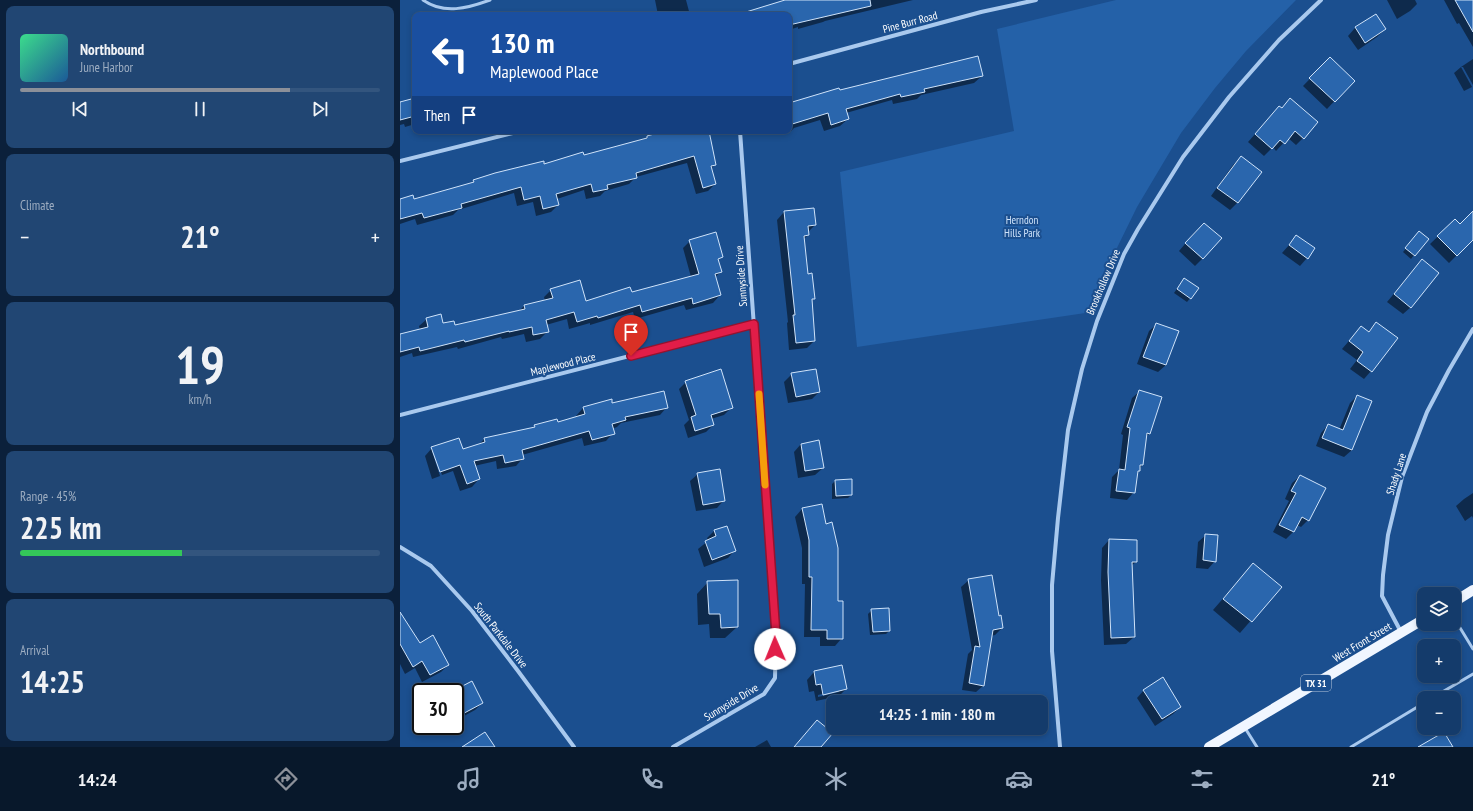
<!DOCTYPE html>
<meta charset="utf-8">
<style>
body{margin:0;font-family:"PT Sans Narrow",sans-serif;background:#214673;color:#f1f3f6;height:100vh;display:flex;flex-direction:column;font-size:15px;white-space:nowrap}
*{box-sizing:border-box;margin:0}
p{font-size:13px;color:#9dadc1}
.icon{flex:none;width:22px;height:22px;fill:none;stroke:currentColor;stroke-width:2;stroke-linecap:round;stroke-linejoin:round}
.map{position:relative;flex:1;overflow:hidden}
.side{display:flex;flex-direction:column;gap:6px;padding:6px;background:#0b203b;width:400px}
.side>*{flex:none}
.banner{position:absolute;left:12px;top:12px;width:380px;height:122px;border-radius:8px;box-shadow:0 2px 6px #0003,0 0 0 1px #33557e;background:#1a4fa0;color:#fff;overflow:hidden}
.fabs{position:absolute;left:1017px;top:587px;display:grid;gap:8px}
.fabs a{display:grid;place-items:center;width:44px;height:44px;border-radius:8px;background:#143b6b;box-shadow:0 2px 6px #0003,0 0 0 1px #33557e;font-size:20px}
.speed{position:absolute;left:12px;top:683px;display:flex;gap:8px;font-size:20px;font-weight:700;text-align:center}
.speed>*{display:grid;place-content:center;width:52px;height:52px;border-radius:50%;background:#143b6b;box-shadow:0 2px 6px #0003,0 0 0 1px #33557e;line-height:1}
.speed .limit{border:2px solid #111;border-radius:6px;background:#fff;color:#111}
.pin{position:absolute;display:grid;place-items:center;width:34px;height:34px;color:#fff;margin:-41px -17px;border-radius:50% 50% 50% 0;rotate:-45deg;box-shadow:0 0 4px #0007}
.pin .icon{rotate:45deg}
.me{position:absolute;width:44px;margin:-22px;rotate:359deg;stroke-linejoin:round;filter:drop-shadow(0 0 3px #0008)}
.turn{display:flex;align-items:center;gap:14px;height:84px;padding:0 12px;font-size:18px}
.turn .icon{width:52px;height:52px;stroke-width:2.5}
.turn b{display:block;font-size:28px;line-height:34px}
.then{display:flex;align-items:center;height:38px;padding:0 12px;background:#0003;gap:8px;font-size:15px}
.big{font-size:30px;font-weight:800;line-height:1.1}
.side .tile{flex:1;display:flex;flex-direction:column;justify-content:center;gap:6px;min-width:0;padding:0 14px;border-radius:8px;background:#214673}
.side .dial{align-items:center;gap:0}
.dial b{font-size:52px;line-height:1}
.song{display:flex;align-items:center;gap:12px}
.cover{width:48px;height:48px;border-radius:6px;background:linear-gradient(135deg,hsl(150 70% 55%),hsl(210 70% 35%))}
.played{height:4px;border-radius:2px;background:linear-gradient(90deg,#8c9099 75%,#33557e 75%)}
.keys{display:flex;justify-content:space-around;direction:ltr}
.heat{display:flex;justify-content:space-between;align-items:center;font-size:22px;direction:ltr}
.charge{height:6px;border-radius:3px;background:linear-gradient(90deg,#34c759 45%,#33557e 0)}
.trip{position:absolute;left:426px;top:695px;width:222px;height:40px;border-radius:8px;background:#143b6b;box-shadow:0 2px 6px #0003,0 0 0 1px #33557e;font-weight:800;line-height:40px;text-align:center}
.dock{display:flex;height:64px;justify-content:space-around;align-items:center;background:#08182b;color:#9dadc1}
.dock .icon{width:28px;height:28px}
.dock .selected{color:#8c9099}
.dock b{font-size:18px;color:#f1f3f6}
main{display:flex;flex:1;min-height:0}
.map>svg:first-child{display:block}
.green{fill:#2461a8}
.shadow{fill:#0007;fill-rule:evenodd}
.building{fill:#2a66ad;stroke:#cfe3fa}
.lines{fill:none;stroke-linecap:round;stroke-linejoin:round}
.lane{stroke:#a9c9ee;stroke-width:3}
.street{stroke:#a9c9ee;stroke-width:4}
.primary{stroke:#f0f6ff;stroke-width:10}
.route-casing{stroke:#92132f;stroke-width:10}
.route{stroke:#e11d48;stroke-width:7}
.slow{stroke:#f59e0b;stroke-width:7}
.labels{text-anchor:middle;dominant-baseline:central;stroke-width:4;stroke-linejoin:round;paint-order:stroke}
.shield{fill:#1b4f8f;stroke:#bbcadd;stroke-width:1}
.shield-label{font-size:10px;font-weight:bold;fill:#fff}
.street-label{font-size:11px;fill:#fff;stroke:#1b4f8f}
.park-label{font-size:11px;fill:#cfe3fa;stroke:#1b4f8f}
</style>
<main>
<section class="side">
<div class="tile">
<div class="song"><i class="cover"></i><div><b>Northbound</b><p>June Harbor</p></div></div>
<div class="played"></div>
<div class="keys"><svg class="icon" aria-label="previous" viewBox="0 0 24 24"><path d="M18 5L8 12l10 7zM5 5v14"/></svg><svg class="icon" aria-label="pause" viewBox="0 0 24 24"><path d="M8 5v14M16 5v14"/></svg><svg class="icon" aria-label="next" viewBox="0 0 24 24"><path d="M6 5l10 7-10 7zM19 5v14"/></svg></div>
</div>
<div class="tile"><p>Climate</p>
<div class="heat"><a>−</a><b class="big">21°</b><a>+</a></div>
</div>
<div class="tile dial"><b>19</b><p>km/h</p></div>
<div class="tile"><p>Range · 45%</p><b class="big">225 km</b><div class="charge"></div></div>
<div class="tile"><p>Arrival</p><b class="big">14:25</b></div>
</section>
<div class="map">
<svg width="1073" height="747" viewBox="0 0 1073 747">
<rect width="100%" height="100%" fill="#1b4f8f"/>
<path class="green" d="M716,0H896L846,51L815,88L781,133L737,207L713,256L701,284L692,312L457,347L440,172L614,131L597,29Z"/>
<path class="shadow" d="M255,0H286L290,15H258Z
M389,0H513L425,21L423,22L398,29V27L389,30V15H348Z
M987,0H1015L1017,4L1010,11L997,19Z
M1044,0H1073V47L1059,23L1057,24Z
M975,15L985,29L977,37L958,50L948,36L955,28Z
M930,58L953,81L927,109L903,86Z
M1073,59V85L1063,67H1061Z
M1061,67L1072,87L1064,91L1054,73Z
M582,76L574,83L521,95L517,99L493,104L492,100L446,113L448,119L440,126L424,131L420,120L394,128L391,131L378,135L377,131H389V103L393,102V103L439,91Z
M15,99V124L5,127L4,124L0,125V103Z
M890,100L903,138L896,145L888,138L876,151L873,147L864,156L848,142L879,107L881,109Z
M270,131H308L315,164L311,169L315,184L308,191L296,194L287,163L236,177L229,184L205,191L200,196L186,199L184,190L157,199L158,205L151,212L136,216L133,202L117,206L114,193L58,210L53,215L17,225L15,219L0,224V200H13L71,184L74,181L183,156L244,140L247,137Z
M841,158L860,172L837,203L830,210L811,196L833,165Z
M413,209L415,225L408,232V235L403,240L407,275L414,298L411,301L414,341L407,348L389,350L387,323L388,322L377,220L384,212Z
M1073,212V239L1049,263L1030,244L1055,220L1060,225Z
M796,231L803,258L795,266L779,251Z
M897,236L907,258L900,266L882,253Z
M1016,236L1014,255L1011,259L1003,252Z
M290,241L322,257L317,261L321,272L315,277L320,295L313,303L286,310L284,305L235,319L233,312L190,325V323L169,329L167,319L146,325L148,331L140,339L126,342L124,334L102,339L101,337L58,349L57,347L13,357L12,353L0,357V335L20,330L19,326L27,319L42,325L54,326L119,311L124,306L145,301L144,297L151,290L185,302L231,293L291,277L283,248Z
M1022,260L1011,307L1003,314L987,302Z
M781,283L798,289L787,302L774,293Z
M976,323L996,339L971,371L964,379L950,369L957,360L942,349L961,327L968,332Z
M757,324L766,365L758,372L737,364L749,331Z
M392,374L419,392L412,399L388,403L384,382Z
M286,382L332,407L324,415L311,419L313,425L306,432L288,438L284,425L289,420L279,389Z
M740,391L749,434L745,437L742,465L737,473L734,492L727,500L710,498L712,477L719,470L723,435L721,434L732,398Z
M957,396L952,450L944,457L916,446L921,433L928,425L939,430L950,403Z
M212,404L267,407L260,415L221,423L217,427L212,429L213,433L206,441L184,446L182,438L122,455L123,458L116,466L97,469L96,461L74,466L79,479L72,487L60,491L53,471L42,475L34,451H32L40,476L32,479L25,456L32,448L62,451L78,446L84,439L132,429L135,426L157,423L177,418L176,416L183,408Z
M401,444L423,468L415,475L398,478L394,452Z
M298,474L324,500L317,508L296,511L290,481Z
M900,476L908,520L901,527L897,525L893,532L886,539L873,532L889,501L885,499L892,483Z
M435,481L451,495L448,498L432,499V484Z
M1073,493V518L1072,516L1065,521L1056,506L1064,499Z
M421,505L442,638L435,646H420V637H404L405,584H402V548L395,517L402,509Z
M326,527L335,550L328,558L304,567L298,549L308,541L307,538L314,531Z
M806,535L815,561L808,569L796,568L798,542Z
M709,540L736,541V562L731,566L734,637L726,644L704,645L701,580L702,548Z
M853,564L880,587L840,633L813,610Z
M569,580L598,617L602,628L595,635L591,636L584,685L576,692L562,690L568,654L572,650L561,587Z
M308,582L337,627L325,638H310L309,624L298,625L297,594Z
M472,610L489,631L486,634L470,635L468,614Z
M0,614L19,644L48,665L41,672L22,682L15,668L5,674L0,664Z
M441,666L446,689L439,696L416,701L414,691L409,692L407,680L414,672ZM439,690V692L418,697V695Z
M71,683L82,703L75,710L55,721V692H54Z
M744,690L780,707L773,714L755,726L737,698Z
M367,740L371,747H355Z"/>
<path class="building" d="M385,0H470L471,6L389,25V15H347L346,12Z
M1055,0H1073V32Z
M976,14L986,29L965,43L955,27Z
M578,56L583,76L524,89L525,92L501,97L500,94L446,109L449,119L431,125L428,113L389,125V103L439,88L440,90Z
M930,57L955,81L935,102L909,78Z
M15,98V116L0,120V102Z
M890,98L918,122L904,139L895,131L885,144L880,140L872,149L855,134L879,106L882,108Z
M265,131H309L316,165L311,166L316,184L303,188L294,156L236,173L237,178L207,185L208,189L193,192L191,184L156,194L159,205L143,209L140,196L124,200L121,187L61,204L62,208L24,218L22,213L0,219V199L13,195L14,199L74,182L73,180L95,173L144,161V164L183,152L184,155L247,138V136Z
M841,156L862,172L838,203L817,188Z
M414,208L416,225L408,226L409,235L404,236L408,274L412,273L415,299H412L415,341L396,343L393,315H395L384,211Z
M1073,211V240L1057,256L1037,236L1055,219L1060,224Z
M804,223L822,238L803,259L785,243Z
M1019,231L1029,239L1015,256L1005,248Z
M316,232L323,257L318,259L322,272L315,274L321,295L293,304L292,298L242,312L240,305L198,318L197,316L177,322L174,312L146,320L149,332L133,335L132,327L109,332V331L65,342L64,340L20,351L19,347L0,352V334L28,327L26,318L41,314L43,323L54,321L55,325L125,309L124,305L153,298L150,289L180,280L186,301L230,287L232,292L299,274L289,240Z
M896,235L915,248L908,259L889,245Z
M1022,259L1039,273L1011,308L994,294Z
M784,278L799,288L791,299L777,289Z
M976,322L998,338L972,372L957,361L963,352L949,341L961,326L969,332Z
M756,323L779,331L766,365L743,357Z
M321,369L333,408L311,415L314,425L295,431L291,417L296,415L285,381Z
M416,369L420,392L396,397L391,373Z
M739,390L762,397L750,434L747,433L743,465H740V471H738L735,493L716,491L719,469L725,470L730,428L727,427Z
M264,391L268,408L225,417L226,420L212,424L215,434L192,440L189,431L122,450L124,459L105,463L103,455L74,461L80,479L67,484L60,465L40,472L31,447L59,438L63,449L85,442L84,438L135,427L134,425L157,419L158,422L185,414L183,407L212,399V403Z
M957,395L972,401L952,450L922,438L928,424L943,430Z
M419,440L424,468L405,471L401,444Z
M320,469L325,501L303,505L297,473Z
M900,475L926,488L909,521L902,517L894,532L879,525L896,493L891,491Z
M452,479V495L436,496L435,480Z
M422,504L426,524L432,522L438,548V601H443V639H427V630H411L412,577H409V540L402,508Z
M327,526L336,551L312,560L305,541L316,536L314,530Z
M805,534L818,535L816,562L803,560Z
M709,539L737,540V562H732L735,637L711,638L708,572Z
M853,563L882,587L852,622L823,599Z
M592,575L599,616L601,615L603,628L593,630L584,686L569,683L575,646L580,647L568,579Z
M338,580V627L321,628L320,614H309L307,581Z
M489,608L490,631L473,632L471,609Z
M0,612L20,643L33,635L49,665L30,675L22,661L13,667L0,644Z
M442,665L447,689L423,695L421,684L416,685L414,671Z
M763,677L781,707L762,719L743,690Z
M72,681L83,703L55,718V690Z
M417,720L433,733L421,747H394Z
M85,732L95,747H62Z
M1044,732L1053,747H1018Z"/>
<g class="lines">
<path class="lane" d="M23,0C44,15 68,8 90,0
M1054,618L1073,649
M1032,698L1073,674
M845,728L857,747
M951,747L1024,703"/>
<path class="street" d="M389,64L581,12L636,0
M0,161L121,131
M0,415L354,324
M0,547L31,566L72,611L118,671L174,747
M1001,632L982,596L983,575L988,535L1002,477L1027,412L1049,370L1073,329
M273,747L364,694L375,678L376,635L340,131
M660,747L652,651V585L658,518L668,430L682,369L697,321L724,254L738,229L783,157L829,97L879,40L921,0"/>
<path class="primary" d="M1054,602L1073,590
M809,747L1024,619"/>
</g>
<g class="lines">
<g class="route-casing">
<path id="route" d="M231,356L354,324L376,635L375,649"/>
</g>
<use href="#route" class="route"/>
<path class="slow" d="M359,394L365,485"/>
</g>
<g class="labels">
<rect class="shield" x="901" y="675" width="30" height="16" rx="3"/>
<g class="shield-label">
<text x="916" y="683">TX 31</text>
</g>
<g class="street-label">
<text transform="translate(510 22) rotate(-15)">Pine Burr Road</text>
<text transform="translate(341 276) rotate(-94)">Sunnyside Drive</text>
<text transform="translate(703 282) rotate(-67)">Brookhollow Drive</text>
<text transform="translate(163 364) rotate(-14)">Maplewood Place</text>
<text transform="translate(996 474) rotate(-72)">Shady Lane</text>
<text transform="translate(101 635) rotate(52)">South Parkdale Drive</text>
<text transform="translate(962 642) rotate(-31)">West Front Street</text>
<text transform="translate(331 702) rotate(-31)">Sunnyside Drive</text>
</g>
<g class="park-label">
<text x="622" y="220">Herndon<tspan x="622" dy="13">Hills Park</tspan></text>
</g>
</g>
</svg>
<div class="fabs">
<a><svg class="icon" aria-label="layers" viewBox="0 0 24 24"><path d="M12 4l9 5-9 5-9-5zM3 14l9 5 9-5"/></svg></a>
<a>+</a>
<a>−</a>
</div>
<div class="speed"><div class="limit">30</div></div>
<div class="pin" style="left:231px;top:356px;background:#d93025"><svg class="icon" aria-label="arrive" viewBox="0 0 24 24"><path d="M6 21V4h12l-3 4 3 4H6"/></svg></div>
<svg class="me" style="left:375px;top:649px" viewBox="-20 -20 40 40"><circle r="19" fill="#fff"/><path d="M0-13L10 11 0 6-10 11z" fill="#e11d48"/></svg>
<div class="trip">14:25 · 1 min · 180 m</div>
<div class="banner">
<div class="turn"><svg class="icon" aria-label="left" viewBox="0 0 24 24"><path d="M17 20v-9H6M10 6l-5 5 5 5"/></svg><div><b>130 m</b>Maplewood Place</div></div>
<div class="then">Then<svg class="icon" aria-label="arrive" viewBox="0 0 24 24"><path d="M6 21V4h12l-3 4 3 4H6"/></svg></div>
</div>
</div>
</main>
<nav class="dock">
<b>14:24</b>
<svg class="icon selected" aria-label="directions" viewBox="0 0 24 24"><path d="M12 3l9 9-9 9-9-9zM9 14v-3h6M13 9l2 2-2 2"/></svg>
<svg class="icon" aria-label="music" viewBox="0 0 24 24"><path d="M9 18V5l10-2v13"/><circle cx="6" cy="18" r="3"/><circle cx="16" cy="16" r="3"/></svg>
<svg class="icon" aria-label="phone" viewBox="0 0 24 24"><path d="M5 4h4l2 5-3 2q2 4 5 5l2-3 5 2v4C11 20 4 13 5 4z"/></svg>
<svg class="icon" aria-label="climate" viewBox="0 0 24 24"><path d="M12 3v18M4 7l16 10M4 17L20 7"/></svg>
<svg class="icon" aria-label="car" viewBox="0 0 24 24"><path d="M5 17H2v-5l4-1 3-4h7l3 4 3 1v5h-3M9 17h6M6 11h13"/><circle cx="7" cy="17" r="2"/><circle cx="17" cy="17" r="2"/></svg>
<svg class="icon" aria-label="filters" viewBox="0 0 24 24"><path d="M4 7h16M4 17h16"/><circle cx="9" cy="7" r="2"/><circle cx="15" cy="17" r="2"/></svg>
<b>21°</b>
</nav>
